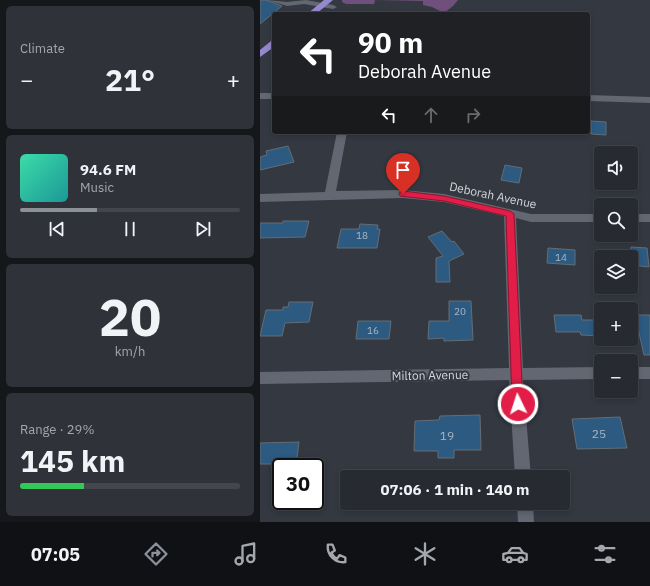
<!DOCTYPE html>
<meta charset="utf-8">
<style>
body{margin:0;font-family:"IBM Plex Sans",sans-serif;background:#2f3239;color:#f1f3f6;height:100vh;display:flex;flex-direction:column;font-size:15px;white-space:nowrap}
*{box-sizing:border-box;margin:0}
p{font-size:13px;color:#a4a7ab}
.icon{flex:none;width:22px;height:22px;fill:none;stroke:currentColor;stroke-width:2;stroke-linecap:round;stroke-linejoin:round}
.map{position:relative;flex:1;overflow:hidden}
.panel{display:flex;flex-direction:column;gap:6px;padding:6px;background:#15171b;width:260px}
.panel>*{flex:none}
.hud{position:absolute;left:12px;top:12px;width:318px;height:122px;border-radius:4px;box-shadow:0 2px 6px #0003,0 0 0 1px #43464d;background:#202124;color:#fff;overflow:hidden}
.controls{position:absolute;left:334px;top:146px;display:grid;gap:8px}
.controls a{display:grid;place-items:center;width:44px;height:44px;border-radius:4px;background:#272a31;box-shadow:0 2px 6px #0003,0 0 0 1px #43464d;font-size:20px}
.speed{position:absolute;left:12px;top:458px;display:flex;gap:8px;font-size:20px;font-weight:700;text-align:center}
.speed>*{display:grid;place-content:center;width:52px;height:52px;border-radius:50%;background:#272a31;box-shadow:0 2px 6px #0003,0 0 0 1px #43464d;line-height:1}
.speed .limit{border:2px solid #111;border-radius:6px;background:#fff;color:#111}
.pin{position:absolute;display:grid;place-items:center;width:34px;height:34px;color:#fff;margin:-41px -17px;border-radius:50% 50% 50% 0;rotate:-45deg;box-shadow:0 0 4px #0007}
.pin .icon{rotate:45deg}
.me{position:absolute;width:44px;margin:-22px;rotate:356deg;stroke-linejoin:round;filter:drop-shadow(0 0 3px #0008)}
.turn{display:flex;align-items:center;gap:14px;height:84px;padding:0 20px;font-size:18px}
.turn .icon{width:52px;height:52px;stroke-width:2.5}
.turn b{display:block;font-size:28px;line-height:34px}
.lanes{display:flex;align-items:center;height:38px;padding:0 20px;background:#0003;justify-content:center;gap:20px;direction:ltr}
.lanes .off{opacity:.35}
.big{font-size:30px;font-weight:800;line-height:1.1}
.panel .widget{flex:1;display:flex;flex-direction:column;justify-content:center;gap:6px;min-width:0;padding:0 14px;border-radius:6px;background:#2f3239}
.panel .dial{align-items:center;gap:0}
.dial b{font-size:52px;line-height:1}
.song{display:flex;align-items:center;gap:12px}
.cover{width:48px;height:48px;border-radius:6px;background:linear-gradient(135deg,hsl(160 70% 55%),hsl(180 70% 35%))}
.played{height:4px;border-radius:2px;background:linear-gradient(90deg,#8c9099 35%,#43464d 35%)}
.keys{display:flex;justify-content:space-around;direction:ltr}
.heat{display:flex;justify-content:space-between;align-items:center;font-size:22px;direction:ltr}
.charge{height:6px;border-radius:3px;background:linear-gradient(90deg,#34c759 29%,#43464d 0)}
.trip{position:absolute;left:80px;top:470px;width:230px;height:40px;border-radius:4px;background:#272a31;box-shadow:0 2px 6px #0003,0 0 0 1px #43464d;font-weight:800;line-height:40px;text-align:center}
.dock{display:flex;height:64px;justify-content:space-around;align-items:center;background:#101114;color:#a4a7ab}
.dock .icon{width:28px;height:28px}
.dock .active{color:#8c9099}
.dock b{font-size:18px;color:#f1f3f6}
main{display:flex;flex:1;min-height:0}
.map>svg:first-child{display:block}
.green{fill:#6f507c}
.building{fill:#2c5a81;stroke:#646d75}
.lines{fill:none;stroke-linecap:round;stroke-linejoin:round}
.minor{fill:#636771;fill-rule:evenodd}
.highway{fill:#9688cf;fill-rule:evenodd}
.route{fill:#e11d48;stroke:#92132f}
.labels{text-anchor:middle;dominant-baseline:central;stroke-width:4;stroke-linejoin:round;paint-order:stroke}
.number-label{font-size:10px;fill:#aab7c5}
.street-label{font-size:12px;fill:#d4d6dc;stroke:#343841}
.near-number-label{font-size:12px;fill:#aab7c5}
</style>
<main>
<section class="panel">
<div class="widget"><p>Climate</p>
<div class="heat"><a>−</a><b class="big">21°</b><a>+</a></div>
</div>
<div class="widget">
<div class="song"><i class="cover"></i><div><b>94.6 FM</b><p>Music</p></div></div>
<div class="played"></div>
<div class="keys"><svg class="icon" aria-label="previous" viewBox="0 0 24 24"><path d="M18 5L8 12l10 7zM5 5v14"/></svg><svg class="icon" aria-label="pause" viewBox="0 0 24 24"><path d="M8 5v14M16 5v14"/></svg><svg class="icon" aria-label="next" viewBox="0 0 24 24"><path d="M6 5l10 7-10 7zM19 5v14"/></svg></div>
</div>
<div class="widget dial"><b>20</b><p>km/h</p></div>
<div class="widget"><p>Range · 29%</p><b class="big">145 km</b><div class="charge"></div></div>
</section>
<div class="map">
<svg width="390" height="522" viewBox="0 0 390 522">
<rect width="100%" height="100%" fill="#343841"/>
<path class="green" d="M82,0H198L193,6L184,13L172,7L163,5V1L115,0L114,4H86L82,2Z"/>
<path class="building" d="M0,0H6L22,6L0,24Z
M331,121L346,122V135L331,134Z
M28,146L34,162L0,170V157L7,155L6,151Z
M245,165L262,168L259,183L241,180Z
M23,221H49L45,237L0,238V223H23Z
M100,224L118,225L117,229H120L117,248H77L81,229H99Z
M182,231L192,242L194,241L204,254L189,261L190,282H176V258L183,256L168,237Z
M371,247L387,248L389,267L371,265Z
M288,248L315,250V265L287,263Z
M189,301H211L213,340L184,341V338L168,339L169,321H189Z
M29,302H53L49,322L25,323L22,336H0L6,310H23V307H28Z
M294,315H321L322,320H339L341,336L321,335L320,332H296Z
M375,315H390V355H384Z
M98,321H131L129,339H96Z
M220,415L221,450H194V458H178V451H154L155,421L179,420L180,416Z
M360,417L367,448L317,449L312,419Z
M39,442L36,465L11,466L12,464H0V443Z"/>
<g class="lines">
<path class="minor" d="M7,0L27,2L46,0L73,5L77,7L73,9L44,4L27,6Z
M0,93H14V99H0Z
M328,95L390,97V103L328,101Z
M77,132H87L76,191L143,190L184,194L271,214H341V222H271L256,218L263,368L341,367V379L263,380L271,477H255L249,380L0,384V372L249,368L244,216L184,202L143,198L0,202V194L65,192Z
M371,214H390V222H371Z
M371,367H390V379H371Z
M257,503H273L274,522H258Z"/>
<path class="highway" d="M64,0H73L56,14H47Z
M11,41H14V47L0,57V50Z"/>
</g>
<path class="route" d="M143,191L184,196L250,211L254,214L263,404L261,407L258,408L254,407L252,404L246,216L184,201L140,196L139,194L140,192Z"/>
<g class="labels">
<g class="number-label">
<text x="102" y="235">18</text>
<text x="301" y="257">14</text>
<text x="200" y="311">20</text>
<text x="113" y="330">16</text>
</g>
<g class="street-label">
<text transform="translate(233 195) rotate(12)">Deborah Avenue</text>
<text transform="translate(170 375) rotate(-1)">Milton Avenue</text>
</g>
<g class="near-number-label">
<text x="339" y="433">25</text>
<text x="187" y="435">19</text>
</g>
</g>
</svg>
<div class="controls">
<a><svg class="icon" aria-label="sound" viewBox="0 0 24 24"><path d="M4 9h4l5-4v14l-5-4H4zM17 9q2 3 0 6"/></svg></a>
<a><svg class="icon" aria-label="search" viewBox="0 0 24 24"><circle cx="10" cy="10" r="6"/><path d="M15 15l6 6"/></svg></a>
<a><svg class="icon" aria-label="layers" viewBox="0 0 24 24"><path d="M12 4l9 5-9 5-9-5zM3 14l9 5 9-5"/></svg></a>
<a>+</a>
<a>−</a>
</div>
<div class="speed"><div class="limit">30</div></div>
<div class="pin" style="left:143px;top:194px;background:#d93025"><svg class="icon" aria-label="arrive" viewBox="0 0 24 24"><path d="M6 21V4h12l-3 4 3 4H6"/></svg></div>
<svg class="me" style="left:258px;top:404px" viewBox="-20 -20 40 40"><circle r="17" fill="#e11d48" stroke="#fff" stroke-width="3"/><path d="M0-11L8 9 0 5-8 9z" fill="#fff"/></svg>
<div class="trip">07:06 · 1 min · 140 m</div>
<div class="hud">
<div class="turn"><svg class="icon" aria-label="left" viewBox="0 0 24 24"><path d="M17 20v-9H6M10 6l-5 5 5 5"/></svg><div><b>90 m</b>Deborah Avenue</div></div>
<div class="lanes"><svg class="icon" aria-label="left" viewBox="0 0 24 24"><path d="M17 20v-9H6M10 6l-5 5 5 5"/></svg><svg class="icon off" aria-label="ahead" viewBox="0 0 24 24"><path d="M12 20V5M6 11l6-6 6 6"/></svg><svg class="icon off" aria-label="right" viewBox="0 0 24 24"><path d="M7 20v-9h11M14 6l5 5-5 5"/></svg></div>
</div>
</div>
</main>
<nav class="dock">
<b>07:05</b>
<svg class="icon active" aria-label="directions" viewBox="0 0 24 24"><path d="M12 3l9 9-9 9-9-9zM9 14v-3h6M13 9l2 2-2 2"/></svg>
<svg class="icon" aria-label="music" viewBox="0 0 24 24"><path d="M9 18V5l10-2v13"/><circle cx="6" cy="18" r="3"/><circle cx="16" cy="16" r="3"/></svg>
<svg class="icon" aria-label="phone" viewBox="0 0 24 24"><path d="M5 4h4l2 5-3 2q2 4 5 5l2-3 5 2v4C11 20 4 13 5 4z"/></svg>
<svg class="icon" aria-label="climate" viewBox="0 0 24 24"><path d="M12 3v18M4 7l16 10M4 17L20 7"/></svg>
<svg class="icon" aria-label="car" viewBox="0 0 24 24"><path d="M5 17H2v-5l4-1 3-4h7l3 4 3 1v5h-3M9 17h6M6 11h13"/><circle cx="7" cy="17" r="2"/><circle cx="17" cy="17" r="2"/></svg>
<svg class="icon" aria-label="filters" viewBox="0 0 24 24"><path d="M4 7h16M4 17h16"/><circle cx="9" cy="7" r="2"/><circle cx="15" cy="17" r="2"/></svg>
</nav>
